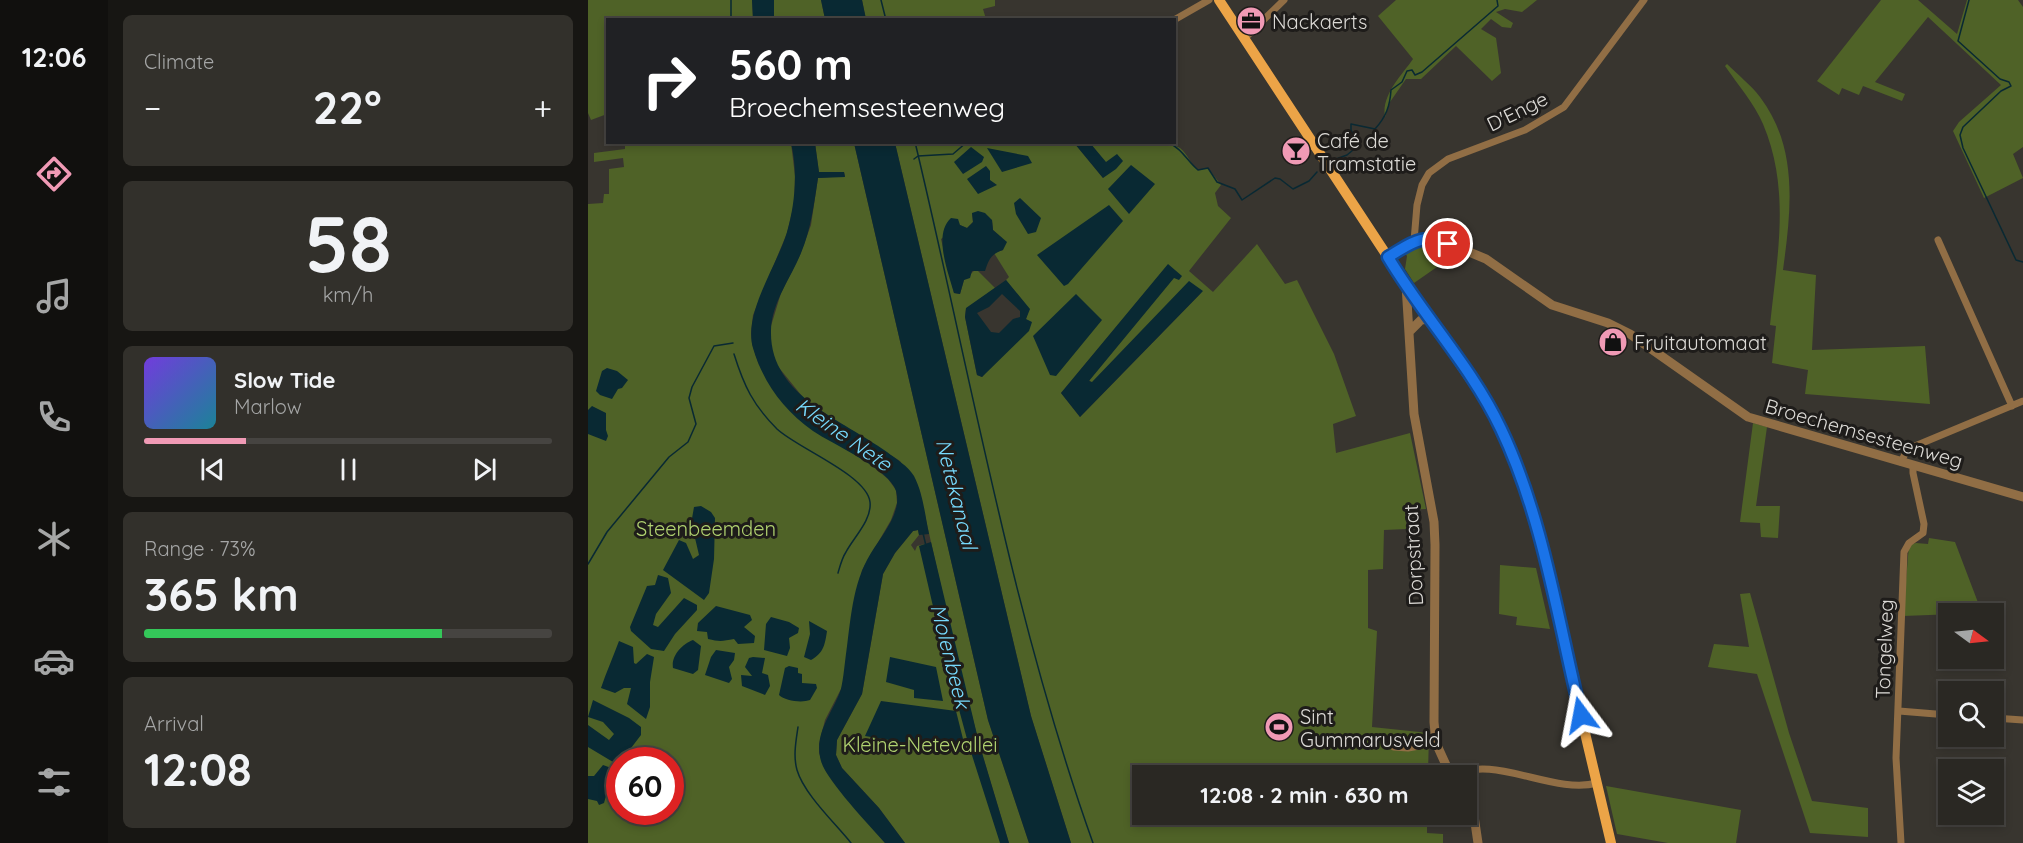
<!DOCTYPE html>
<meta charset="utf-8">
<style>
body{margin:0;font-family:Quicksand,sans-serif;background:#32302b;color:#f1f3f6;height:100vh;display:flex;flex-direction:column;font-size:22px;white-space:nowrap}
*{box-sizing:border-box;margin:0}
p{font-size:20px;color:#a5a6a6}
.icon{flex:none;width:33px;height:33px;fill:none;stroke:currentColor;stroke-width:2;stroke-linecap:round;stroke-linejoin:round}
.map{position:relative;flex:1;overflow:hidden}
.side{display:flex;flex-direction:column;gap:15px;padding:15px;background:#171613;width:480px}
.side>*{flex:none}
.hud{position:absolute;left:18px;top:18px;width:570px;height:126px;border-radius:0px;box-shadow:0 3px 9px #0003,0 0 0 2px #464441;background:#202124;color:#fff;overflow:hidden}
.needle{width:39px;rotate:105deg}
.buttons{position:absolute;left:1350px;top:603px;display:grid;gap:12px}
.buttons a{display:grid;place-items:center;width:66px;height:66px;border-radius:0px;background:#2a2823;box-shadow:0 3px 9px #0003,0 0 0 2px #464441;font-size:30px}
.speed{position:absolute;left:18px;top:747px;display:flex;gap:12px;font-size:30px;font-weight:700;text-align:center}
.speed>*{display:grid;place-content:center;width:78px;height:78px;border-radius:50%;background:#2a2823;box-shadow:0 3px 9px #0003,0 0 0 2px #464441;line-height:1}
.speed .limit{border:9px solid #d22;background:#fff;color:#111}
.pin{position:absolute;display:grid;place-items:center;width:51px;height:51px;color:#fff;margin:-26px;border:3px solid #fff;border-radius:50%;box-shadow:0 2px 6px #0007}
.me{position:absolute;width:66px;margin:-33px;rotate:347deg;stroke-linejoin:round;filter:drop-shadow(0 0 4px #0008)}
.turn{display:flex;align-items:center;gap:21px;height:126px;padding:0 24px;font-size:27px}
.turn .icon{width:78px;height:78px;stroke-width:2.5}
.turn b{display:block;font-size:42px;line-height:51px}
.big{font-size:45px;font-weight:700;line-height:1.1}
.side .tile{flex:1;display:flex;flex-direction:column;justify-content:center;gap:9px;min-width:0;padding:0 21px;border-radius:9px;background:#32302b}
.side .dial{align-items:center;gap:0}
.dial b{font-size:78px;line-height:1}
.song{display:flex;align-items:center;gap:18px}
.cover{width:72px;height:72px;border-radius:9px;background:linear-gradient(135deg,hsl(260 70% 55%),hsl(190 70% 35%))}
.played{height:6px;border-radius:3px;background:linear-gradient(90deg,#f09ab5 25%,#464441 25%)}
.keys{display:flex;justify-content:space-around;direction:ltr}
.heat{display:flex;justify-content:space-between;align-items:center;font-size:33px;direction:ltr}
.charge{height:9px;border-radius:4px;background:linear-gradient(90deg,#34c759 73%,#464441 0)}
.trip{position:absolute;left:544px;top:765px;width:345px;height:60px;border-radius:0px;background:#2a2823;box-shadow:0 3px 9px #0003,0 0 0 2px #464441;font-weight:700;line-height:60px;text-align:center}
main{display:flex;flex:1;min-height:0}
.dock{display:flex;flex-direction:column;width:108px;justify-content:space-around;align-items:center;background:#11100e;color:#a5a6a6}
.dock .icon{width:42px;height:42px}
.dock .selected{color:#f09ab5}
.dock b{font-size:27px;color:#f1f3f6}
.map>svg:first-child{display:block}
.green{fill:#4f6227;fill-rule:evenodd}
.water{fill:#092933;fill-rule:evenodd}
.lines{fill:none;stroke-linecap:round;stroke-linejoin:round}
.stream{stroke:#092933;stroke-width:1.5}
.minor{stroke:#916e45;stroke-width:7}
.tertiary{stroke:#916e45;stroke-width:9}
.primary{stroke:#eca447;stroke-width:10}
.route-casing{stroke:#114b97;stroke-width:15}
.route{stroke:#1a73e8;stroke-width:10}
.labels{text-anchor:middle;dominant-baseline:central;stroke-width:6;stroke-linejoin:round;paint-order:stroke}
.poi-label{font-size:20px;fill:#dcdad6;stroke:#1e1c1a;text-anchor:start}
.street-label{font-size:20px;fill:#dcdad6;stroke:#1e1c1a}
.park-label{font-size:20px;fill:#b0d270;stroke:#1e1c1a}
.water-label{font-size:21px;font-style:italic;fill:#76d9fc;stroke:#1e1c1a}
</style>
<main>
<nav class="dock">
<b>12:06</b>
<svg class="icon selected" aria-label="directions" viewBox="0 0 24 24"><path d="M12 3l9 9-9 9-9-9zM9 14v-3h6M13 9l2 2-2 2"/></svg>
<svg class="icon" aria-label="music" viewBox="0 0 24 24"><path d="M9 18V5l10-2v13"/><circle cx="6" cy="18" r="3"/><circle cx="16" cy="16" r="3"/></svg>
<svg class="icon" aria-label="phone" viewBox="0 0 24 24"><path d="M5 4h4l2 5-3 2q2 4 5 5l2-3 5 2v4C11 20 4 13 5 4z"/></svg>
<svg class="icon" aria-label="climate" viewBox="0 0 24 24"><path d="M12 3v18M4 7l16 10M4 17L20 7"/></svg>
<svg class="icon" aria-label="car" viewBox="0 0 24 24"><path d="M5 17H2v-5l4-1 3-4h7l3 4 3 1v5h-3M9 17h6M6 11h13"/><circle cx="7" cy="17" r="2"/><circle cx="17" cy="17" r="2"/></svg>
<svg class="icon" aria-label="filters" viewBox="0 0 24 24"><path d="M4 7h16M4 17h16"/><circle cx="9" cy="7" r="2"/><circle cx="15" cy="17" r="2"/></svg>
</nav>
<section class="side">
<div class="tile"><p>Climate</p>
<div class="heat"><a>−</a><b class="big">22°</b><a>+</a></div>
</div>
<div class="tile dial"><b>58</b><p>km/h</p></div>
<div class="tile">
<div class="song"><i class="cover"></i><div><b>Slow Tide</b><p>Marlow</p></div></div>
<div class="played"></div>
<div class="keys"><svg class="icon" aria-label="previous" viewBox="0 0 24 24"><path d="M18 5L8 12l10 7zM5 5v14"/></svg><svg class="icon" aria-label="pause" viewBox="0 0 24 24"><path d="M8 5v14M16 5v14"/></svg><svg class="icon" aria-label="next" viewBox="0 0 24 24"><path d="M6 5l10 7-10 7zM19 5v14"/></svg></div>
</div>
<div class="tile"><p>Range · 73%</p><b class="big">365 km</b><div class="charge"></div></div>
<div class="tile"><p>Arrival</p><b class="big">12:08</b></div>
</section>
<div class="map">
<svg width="1435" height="843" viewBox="0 0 1435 843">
<rect width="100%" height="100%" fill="#38352f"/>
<path class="green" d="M0,0H164L165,19L20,20L19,114L3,120L0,113Z
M186,0H233L237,19H186Z
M274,0H407V6L395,9L398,19L278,20Z
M808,0H949L934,12L917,9L908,12L925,23L923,28L914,27L903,19L893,29L908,38L913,73L904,81L868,46L833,79H818L802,102L797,117C793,95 814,75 825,59L790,16Z
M1293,0H1330L1369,34L1379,0H1430L1435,7V147L1425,154L1435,178L1396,198L1365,131L1371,122L1413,85L1340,17L1287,82L1317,94L1314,101L1275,86L1271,95L1254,88L1251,95L1229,81Z
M1139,64C1150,75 1163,85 1172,97C1211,149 1203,210 1195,270L1228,275L1224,350L1337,346L1342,404L1217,394L1220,370L1184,363L1188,326L1182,325C1189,257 1203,190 1175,124C1166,103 1150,85 1137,66Z
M37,143H203L207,176L206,204L199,233L165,315L163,332L164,344L171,365L254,447L282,464L300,479L308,490L309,503L303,520L274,570L254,687L237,720L231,744V753L239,773L297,843H0V204L15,203L16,194H21V169L36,167L35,158L6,162V153L37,149ZM32,760H82V812H32Z
M227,143H266L400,720L441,843H421L391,743L369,657L331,489L312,461L218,401L188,364L183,346V326L193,293L212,255L223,225L230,178L257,176L256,172L231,173Z
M307,143H489L487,144L515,178L518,163L502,143C524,143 574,136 592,148C600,154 602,164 610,170L620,168L633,185L627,193L630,206L643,218L601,271L625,292L669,244L697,284L709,280L746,354L768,416L745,424L748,453L822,433L838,509L817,510L819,529L796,530L795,569L780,570V628L789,631L784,727L841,733L840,775L555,776V814L839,815V833L855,834V843H483L443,716ZM384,213L404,220L405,230L414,238L415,250L406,253L421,277L418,280L441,309L438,319L394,377L389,375L377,317L378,309L407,288L388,269L376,280L372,294L366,293L353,239L372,225L379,228L385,222ZM580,265L586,277L501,380L504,383L614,292L492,417L473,393Z
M844,241L872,251L826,283L817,269L819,256L817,253L835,243Z
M1165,423L1179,427L1168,506H1192L1190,538L1173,537L1172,523L1152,522Z
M330,530L331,535L323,545L327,551L329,546L337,544L416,843H317L291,808L254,768L248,755L249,740L274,694L295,574L307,553L325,531Z
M1341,538L1367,542L1394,613L1315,616L1321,545L1328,543L1340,544Z
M912,565L948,568L962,629L928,625L929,617L911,614Z
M1162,593L1201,733L1224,801L1280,808V837L1222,833L1169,674L1120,667L1126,644L1161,647L1152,594Z
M1018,786L1153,810L1148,843H1080L1029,834Z"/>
<path class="water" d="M164,0H186V19H165Z
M233,0H274L278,19H237Z
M203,143H227L231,172H256L257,177L230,178C226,204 223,229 213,253C203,278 184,302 183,330C181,396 254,419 299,452C308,459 320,466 326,476C335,493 337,515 341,534L331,535L330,530L325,531L307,553L295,574L274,694L249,740L248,755L254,768L291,808L317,843H297C282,826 238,780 233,761C225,733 245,713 253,689C255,680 256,670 257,662C262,629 263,590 279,560C289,540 315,515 308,491C302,469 244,444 225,431C195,410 175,382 165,348C155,313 189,266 199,232C207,204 210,172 203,143Z
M266,143H307L443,716L483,843H441L400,720Z
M489,143H502L518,162L529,154L535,161L528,169L515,178L487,144Z
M383,147L396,157L394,162L375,174L366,162Z
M399,148L440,156L444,163L414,172Z
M543,165L567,184L541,214L520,189Z
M398,166L402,171V180L409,185L390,194L379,179Z
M432,198L453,218L448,232L440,234L428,214L426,203Z
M521,205L535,221L480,284L476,286L449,255Z
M390,211L397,213L404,220L405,230L419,242L415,250C403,254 401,259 397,271H384L382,278L376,280L372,294L366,293C360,272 345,234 363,218L370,219L372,225L379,228L385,222L384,213Z
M580,264L594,276L591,280L586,278L501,381L504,382L601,281L615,291L492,417L473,393Z
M418,280L442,309L438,319L444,322L441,331L394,377L389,375L377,317L378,308ZM414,294L432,311V317L425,319L411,333L403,332L389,313L401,307Z
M488,294L514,320L468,376L462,375L445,336Z
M19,368L29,371L40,380L34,388L30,389L24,399L12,395L8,391L14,371Z
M4,406L18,413V430L20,436L18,441L0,434V410Z
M113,506L123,512L127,518L126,559L121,593L116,600L75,570L91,540L98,543L105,559L111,555L107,538L102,530L106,507Z
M343,542L391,743L421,843H412L381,746L375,745L373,752L277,736L293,701L368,711L375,739H379L357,658L331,546Z
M70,575L80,578L83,593L68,614L65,625L70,627L96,598L109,605V610L87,634L76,651L63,649L43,631L42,627L59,586L67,585Z
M128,606L162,615L164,620L156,627L167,636L166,643L150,644L146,639C135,641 132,642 120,639L119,632L109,631L110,623Z
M183,617L201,622L211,628L210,633L201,638L202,648L199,656L176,650L178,624Z
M221,621L239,631C237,644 236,653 223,660L216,657L222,634Z
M105,640L113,646L110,670L105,674L85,668C83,656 94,644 105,640Z
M31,641L45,647L46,663L48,664L59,654L66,657L62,682V707L58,719L39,704L43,688H36L27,693L13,688C18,673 25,657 31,641Z
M128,650L147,653L146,660L141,667L144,679L141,683L117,675L123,657Z
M165,657L177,658L174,673L180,675L182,686L177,695L154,686L153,675L164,676L157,667L161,658Z
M302,657L348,667L355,701L326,698V690L298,682Z
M201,666L210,668V673L214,674V683L228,684L229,688L222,700C214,703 197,701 191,695L197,668Z
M5,700L41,718L53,727V735L30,765L0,747V725L21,740L26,734L15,722L0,717Z
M15,765L26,769L28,774L21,798L18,796L16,803L11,805L9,801L0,799V776H6Z"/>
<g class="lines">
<path class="stream" d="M143,0V20
M293,0L298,20
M1381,0L1370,41L1412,79L1421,82L1423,86L1413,91L1375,127L1372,135L1375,148L1428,260L1435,262
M182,142V144
M327,142C383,376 424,616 505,843
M579,142C595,149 598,160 610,170L620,168L629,182L647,189L654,200L687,178L692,179L705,189L721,181L729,172
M326,159L330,156L365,154L379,142
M748,159L759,155L771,145L763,130V124L787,129C798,117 802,106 803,90L814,82L819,71L824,70L827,75L834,72L910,6L909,0
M146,354C156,386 165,405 189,429C209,448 279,475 282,502C284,520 266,537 258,552C254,558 252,566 250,573
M335,533L338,546
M0,564L19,532L81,457L100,442L108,424L101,398L104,387L126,346L145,343
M210,727C208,741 205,756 209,770C216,794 247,823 263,843"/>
<path class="minor" d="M586,20L621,0
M656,39L696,0
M1350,240L1424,406
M826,241L829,205L834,185L841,173L860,159L937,130L976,107L1056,0
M1313,462L1318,452L1327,446L1435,401
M1311,711L1360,715
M1406,718L1435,720
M806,747L820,748L848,743
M866,776C904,753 965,795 1009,783
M1313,843L1308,758L1316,552L1321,543L1335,533L1336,524L1325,473V466"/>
<path class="tertiary" d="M800,257L833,238H845L869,247L898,259L964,305L1020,323L1042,334L1160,417L1435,497
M818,285L826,414L846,522L847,545L846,722L848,743L863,776
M821,332L833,320L842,319
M879,802L886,816L890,843"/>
<path class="primary" d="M631,0L811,274L900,405L924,454L950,534L1023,843"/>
</g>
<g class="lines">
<g class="route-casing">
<path id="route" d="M860,244C832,233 824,243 800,257C835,316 884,367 913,429C955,517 970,621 993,715"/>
</g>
<use href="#route" class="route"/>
</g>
<defs>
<g id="office-disc" transform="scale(1.5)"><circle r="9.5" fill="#f09ab5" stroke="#1e1c1a"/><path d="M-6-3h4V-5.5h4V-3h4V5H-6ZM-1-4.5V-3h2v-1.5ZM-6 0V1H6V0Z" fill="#111"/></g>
<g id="bar-disc" transform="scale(1.5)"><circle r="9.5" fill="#f09ab5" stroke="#1e1c1a"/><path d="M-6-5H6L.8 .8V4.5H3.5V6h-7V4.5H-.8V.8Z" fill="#111"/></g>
<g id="shop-disc" transform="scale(1.5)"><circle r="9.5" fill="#f09ab5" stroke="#1e1c1a"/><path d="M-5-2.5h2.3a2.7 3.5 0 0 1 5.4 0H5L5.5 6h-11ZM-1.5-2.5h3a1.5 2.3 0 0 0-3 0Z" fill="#111"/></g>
<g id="stadium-disc" transform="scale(1.5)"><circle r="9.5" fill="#f09ab5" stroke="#1e1c1a"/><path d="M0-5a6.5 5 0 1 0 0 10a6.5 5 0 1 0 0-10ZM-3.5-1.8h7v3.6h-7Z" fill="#111"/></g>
</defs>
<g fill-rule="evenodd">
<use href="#office-disc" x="663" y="21"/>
<use href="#bar-disc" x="708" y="151"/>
<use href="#shop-disc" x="1025" y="342"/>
<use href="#stadium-disc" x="691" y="727"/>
</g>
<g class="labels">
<g class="poi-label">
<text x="684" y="21">Nackaerts</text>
<text x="729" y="140">Café de<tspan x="729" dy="23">Tramstatie</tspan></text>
<text x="1046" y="342">Fruitautomaat</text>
<text x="712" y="716">Sint<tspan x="712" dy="23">Gummarusveld</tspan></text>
</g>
<g class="street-label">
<text transform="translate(929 111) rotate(-26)">D'Enge</text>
<text transform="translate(1276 433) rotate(16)">Broechemsesteenweg</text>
<text transform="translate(825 555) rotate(-93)">Dorpstraat</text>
<text transform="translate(1296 649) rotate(-88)">Tongelweg</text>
</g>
<g class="park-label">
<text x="118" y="528">Steenbeemden</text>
<text x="332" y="744">Kleine-Netevallei</text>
</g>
<g class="water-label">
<text transform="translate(256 434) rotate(35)">Kleine Nete</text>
<text transform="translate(369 494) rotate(76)">Netekanaal</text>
<text transform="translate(363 656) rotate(76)">Molenbeek</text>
</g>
</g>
</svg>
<div class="buttons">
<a><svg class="needle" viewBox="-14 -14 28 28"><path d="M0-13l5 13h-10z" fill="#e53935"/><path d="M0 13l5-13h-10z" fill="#a5a6a6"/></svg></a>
<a><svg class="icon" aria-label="search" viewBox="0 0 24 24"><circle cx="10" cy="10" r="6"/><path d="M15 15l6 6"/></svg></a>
<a><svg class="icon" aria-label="layers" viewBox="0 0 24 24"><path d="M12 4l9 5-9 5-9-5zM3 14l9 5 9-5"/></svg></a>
</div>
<div class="speed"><div class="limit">60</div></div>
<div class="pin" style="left:860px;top:244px;background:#d93025"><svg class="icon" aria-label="arrive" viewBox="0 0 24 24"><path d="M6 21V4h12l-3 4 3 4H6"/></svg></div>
<svg class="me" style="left:993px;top:715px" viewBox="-20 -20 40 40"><path d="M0-17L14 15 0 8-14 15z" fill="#1a73e8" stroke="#fff" stroke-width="4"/></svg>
<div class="trip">12:08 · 2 min · 630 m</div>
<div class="hud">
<div class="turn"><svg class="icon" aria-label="right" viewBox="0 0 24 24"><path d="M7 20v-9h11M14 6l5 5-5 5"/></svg><div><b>560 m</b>Broechemsesteenweg</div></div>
</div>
</div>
</main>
